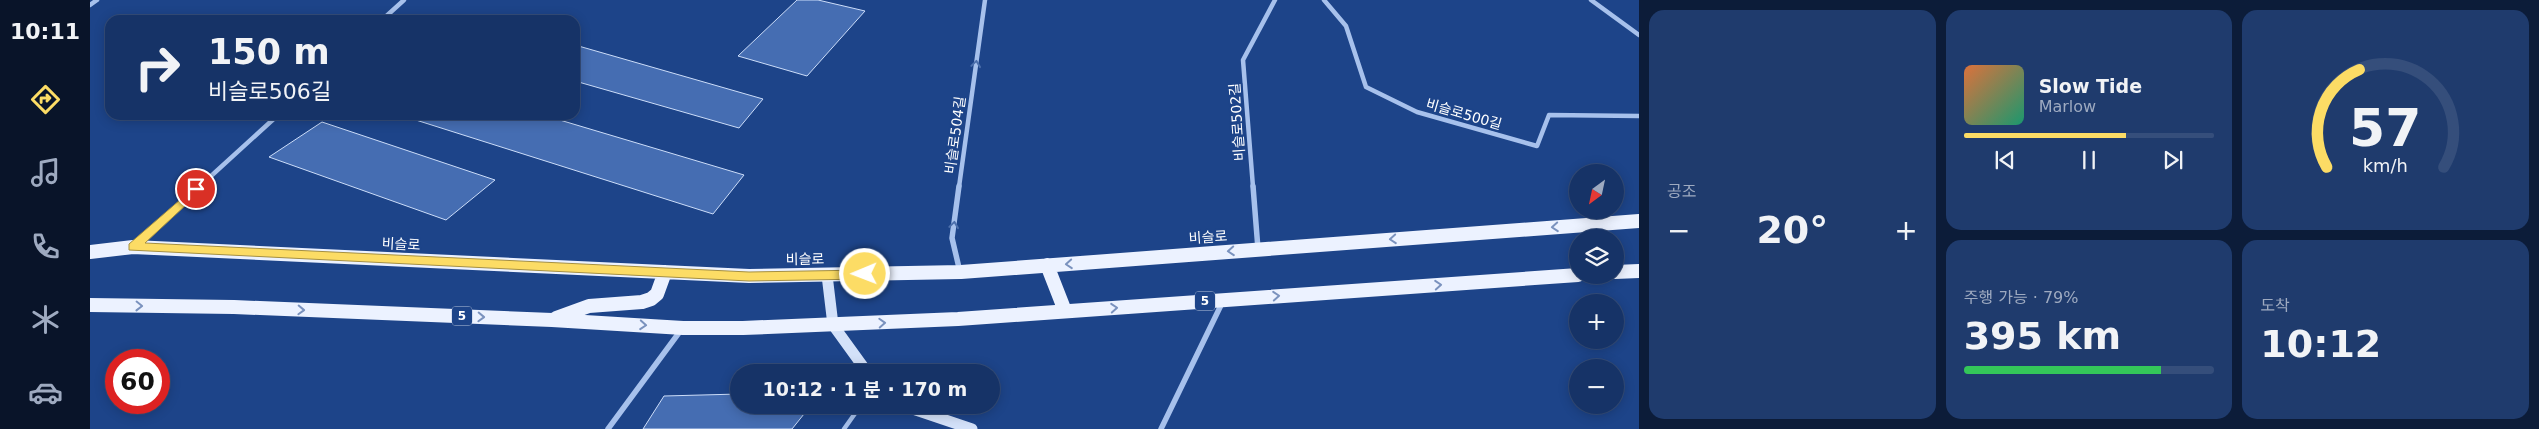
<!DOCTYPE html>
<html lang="ko">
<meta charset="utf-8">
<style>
body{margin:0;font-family:"DejaVu Sans","Noto Sans KR",sans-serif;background:#1f3b6d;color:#f1f3f6;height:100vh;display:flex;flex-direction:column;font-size:19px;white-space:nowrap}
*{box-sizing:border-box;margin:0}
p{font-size:16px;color:#9eaac0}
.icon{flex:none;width:28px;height:28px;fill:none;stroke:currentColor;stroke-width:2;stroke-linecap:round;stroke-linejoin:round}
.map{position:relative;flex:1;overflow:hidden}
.panel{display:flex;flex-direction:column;gap:10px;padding:10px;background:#0c1c39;width:900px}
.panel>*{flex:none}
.hud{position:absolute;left:15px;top:15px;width:475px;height:105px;border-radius:15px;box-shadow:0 2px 12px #0003,0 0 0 1px #354e7b;background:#163367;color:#f1f3f6;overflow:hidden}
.needle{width:32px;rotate:213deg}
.fabs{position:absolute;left:1479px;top:164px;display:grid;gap:10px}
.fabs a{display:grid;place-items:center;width:55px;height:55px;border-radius:50%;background:#163367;box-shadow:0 2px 12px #0003,0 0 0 1px #354e7b;font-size:25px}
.speed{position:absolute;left:15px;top:349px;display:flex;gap:10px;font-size:25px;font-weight:700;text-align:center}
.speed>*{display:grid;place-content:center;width:65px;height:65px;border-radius:50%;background:#163367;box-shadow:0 2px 12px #0003,0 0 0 1px #354e7b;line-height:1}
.speed .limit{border:8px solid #d22;background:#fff;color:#111}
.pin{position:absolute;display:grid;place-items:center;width:42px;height:42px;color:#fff;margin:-21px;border:2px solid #fff;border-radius:50%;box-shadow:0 1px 5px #0007}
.me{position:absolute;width:55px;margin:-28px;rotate:269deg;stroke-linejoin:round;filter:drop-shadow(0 0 4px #0008)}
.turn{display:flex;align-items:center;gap:18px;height:105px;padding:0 20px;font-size:22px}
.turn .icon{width:65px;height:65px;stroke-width:2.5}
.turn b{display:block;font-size:35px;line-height:42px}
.big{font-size:38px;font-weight:700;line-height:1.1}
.panel .card{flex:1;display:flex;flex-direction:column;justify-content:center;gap:8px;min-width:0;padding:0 18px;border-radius:15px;background:#1f3b6d}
.panel .dial{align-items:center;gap:0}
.dial svg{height:130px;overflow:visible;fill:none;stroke:#354e7b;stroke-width:7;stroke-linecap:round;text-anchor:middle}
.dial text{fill:#f1f3f6;stroke:none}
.song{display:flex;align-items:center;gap:15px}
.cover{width:60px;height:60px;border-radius:8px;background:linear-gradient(135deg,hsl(20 70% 55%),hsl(160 70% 35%))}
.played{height:5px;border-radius:2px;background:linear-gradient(90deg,#fcdc65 65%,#354e7b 65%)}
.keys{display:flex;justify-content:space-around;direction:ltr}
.heat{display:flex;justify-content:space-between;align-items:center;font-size:28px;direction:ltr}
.charge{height:8px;border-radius:4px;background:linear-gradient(90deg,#34c759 79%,#354e7b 0)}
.panel .tiles{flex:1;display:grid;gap:10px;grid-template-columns:repeat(3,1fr)}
.card:first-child{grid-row:span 2}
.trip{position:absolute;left:640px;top:364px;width:270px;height:50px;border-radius:25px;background:#163367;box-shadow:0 2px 12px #0003,0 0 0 1px #354e7b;font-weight:700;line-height:50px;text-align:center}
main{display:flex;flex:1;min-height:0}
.tabs{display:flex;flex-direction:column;width:90px;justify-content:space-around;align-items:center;background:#091429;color:#9eaac0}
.tabs .icon{width:35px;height:35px}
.tabs .current{color:#fcdc65}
.tabs b{font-size:22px;color:#f1f3f6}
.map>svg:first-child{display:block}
.building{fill:#456db2;stroke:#ccddf9}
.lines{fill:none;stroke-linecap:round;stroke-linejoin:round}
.lane{stroke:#a7c1ec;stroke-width:4.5}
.street-far1{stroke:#a7c1ec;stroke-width:4.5}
.street{stroke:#a7c1ec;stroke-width:5.5}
.secondary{stroke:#d3e1f9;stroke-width:11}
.primary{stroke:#ecf2ff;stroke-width:14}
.oneway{stroke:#4d70ac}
.oneway2{stroke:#7a92be}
.route{fill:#fcdc65;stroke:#a48f42}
.labels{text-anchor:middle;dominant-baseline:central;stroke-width:4;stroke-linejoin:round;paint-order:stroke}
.shield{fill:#1d4489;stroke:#bbc7dc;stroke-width:1}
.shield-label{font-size:12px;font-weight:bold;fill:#fff}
.street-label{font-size:14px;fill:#fff;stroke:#1d4489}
</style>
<main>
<nav class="tabs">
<b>10:11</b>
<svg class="icon current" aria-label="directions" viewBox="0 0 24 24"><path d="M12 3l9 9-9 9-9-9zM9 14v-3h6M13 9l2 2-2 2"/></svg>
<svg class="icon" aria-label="music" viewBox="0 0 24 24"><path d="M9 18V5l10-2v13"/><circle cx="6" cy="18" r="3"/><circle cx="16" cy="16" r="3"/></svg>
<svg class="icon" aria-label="phone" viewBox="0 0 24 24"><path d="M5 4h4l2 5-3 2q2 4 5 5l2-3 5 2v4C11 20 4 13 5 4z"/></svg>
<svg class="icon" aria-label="climate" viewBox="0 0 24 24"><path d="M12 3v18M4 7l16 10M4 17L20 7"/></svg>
<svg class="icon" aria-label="car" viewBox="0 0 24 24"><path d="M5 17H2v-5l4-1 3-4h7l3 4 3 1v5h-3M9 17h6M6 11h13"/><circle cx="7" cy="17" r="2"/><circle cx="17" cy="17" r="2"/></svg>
</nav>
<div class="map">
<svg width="1549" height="429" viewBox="0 0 1549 429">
<rect width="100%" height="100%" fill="#1d4489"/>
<path class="building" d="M707,0H728L775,11L717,76L648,56Z
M485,45L673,99L649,128L485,81Z
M310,115H453L654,175L623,214Z
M232,122L405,180L356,220L179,157Z
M649,394V405H702L718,409L702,429H553L574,396Z"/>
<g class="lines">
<path class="lane" d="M754,429L771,405"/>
<path class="street-far1" d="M1234,0L1256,26L1276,87L1327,112L1447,146L1459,115L1549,116
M1501,0L1549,35
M0,5L7,0
M292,20L314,0
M109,187L188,115
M869,187L895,0
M1163,187L1153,60L1185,0"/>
<path class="street" d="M869,186L862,238L870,272
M1163,186L1168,249
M46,245L111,186
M518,429L591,330
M1071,429L1133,301"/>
<path class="secondary" d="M737,275L743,325L777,372
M811,405L882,429"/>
<path class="primary" d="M0,252L43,247L659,276L871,272L1549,221
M957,265L975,311
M1525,272L1549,271
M0,305L144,307L462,320L593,328H653L868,319L1488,275
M466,318L499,306L552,302L561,299L567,294L575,272"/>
</g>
<defs><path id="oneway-chevron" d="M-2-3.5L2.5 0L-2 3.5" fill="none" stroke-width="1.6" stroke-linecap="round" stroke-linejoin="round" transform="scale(1.25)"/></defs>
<g class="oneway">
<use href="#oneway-chevron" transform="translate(886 64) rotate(-82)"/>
<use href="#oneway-chevron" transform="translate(864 225) rotate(-82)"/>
</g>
<g class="oneway2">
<use href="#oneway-chevron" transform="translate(1465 227) rotate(176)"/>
<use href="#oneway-chevron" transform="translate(1303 239) rotate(176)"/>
<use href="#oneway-chevron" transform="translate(1141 251) rotate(176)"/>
<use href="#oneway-chevron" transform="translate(979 264) rotate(176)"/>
<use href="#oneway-chevron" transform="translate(1348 285) rotate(-4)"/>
<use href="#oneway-chevron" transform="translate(1186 296) rotate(-4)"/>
<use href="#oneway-chevron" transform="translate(49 306) rotate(1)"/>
<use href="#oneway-chevron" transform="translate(1024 308) rotate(-4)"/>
<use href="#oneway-chevron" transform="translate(211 310) rotate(2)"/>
<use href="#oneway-chevron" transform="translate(391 317) rotate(2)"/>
<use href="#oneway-chevron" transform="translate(792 323) rotate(-3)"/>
<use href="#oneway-chevron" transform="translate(553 325) rotate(4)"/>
</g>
<path class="route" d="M106,186L110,187V192L55,243L659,272L775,270L781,274L775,279L659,281L39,250V244Z"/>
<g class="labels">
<g class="shield">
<rect x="1105" y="291.5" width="20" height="19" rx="4"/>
<rect x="362" y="306.5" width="20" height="19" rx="4"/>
</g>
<g class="shield-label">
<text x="1115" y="301">5</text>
<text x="372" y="316">5</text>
</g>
<g class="street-label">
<text transform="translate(1374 114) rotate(16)">비슬로500길</text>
<text transform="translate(1147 122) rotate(-94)">비슬로502길</text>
<text transform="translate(865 135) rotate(-82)">비슬로504길</text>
<text transform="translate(1118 237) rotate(-4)">비슬로</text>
<text transform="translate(311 244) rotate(3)">비슬로</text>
<text transform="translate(715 259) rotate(-1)">비슬로</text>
</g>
</g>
</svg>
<div class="fabs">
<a><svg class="needle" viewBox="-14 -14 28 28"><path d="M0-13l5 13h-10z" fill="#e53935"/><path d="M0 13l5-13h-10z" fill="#9eaac0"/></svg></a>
<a><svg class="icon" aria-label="layers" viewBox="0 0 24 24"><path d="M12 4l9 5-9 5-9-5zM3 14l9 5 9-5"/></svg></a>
<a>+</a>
<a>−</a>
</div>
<div class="speed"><div class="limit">60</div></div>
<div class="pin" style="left:106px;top:189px;background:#d93025"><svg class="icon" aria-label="arrive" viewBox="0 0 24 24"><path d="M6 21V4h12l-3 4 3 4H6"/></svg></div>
<svg class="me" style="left:775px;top:274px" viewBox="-20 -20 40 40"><circle r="17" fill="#fcdc65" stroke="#fff" stroke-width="3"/><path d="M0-11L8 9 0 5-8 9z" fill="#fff"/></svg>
<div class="trip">10:12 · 1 분 · 170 m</div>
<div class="hud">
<div class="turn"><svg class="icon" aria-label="right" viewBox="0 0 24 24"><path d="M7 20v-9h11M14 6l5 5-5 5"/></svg><div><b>150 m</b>비슬로506길</div></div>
</div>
</div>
<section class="panel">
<div class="tiles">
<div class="card"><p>공조</p>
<div class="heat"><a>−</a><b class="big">20°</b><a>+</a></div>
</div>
<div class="card">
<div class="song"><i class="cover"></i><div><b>Slow Tide</b><p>Marlow</p></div></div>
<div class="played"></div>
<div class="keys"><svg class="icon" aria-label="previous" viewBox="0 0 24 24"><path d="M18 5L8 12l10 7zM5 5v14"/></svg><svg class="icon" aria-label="pause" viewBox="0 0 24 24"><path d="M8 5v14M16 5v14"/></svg><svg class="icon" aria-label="next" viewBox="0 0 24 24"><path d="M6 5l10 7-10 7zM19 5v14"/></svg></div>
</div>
<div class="card dial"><svg viewBox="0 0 100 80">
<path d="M14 69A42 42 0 1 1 86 69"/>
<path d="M14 69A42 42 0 0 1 34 9" stroke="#fcdc65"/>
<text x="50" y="56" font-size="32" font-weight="700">57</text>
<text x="50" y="72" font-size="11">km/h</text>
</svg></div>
<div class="card"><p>주행 가능 · 79%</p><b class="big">395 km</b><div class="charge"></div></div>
<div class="card"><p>도착</p><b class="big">10:12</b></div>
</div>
</section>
</main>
